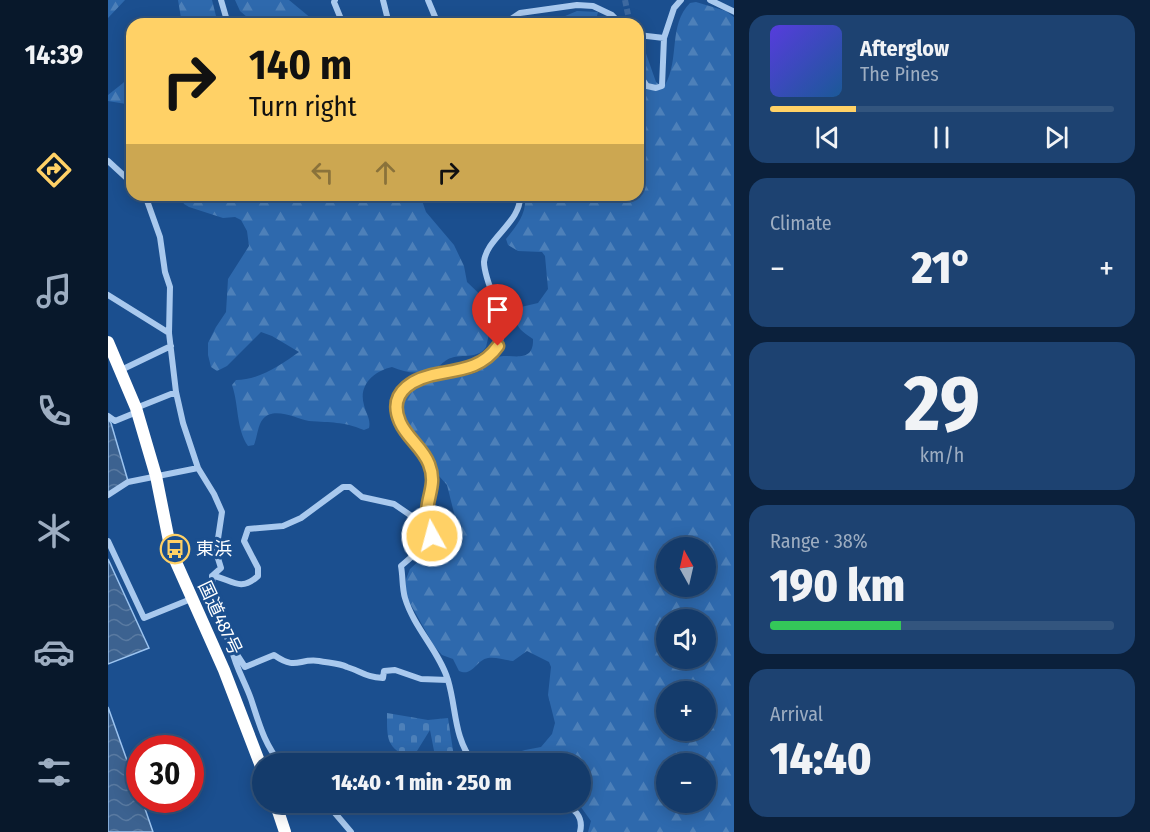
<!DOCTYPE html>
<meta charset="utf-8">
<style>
body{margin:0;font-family:"Fira Sans Condensed","Noto Sans JP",sans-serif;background:#1d4271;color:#f1f3f6;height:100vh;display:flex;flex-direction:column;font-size:22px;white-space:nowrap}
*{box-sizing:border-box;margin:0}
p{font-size:20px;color:#9dadc1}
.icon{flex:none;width:33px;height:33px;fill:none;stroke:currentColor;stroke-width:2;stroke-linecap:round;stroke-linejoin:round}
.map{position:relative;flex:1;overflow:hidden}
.sheet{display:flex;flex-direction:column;gap:15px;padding:15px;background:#0b203b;width:416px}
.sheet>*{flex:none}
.top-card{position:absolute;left:18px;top:18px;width:518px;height:183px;border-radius:18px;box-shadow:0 3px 15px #0003,0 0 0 2px #33557e;background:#ffd166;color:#111;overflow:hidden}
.needle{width:39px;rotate:352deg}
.controls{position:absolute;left:548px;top:537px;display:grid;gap:12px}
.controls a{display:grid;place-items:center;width:60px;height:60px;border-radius:50%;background:#143b6b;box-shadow:0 3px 15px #0003,0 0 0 2px #33557e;font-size:30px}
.speed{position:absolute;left:18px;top:735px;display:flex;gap:12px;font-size:30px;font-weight:700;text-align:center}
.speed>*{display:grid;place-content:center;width:78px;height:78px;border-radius:50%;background:#143b6b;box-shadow:0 3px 15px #0003,0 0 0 2px #33557e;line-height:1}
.speed .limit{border:9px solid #d22;background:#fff;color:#111}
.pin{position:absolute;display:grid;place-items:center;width:51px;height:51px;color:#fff;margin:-62px -26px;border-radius:50% 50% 50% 0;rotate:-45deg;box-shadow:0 0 6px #0007}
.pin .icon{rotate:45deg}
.me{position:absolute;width:66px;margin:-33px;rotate:353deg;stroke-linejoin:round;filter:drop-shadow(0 0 4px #0008)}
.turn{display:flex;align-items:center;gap:21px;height:126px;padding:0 24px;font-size:27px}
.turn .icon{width:78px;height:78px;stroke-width:2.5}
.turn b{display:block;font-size:42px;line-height:51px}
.lanes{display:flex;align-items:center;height:57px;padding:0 24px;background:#0003;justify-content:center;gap:30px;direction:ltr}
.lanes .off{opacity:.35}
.big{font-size:45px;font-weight:800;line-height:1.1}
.sheet .tile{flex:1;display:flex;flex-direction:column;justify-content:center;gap:9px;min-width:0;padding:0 21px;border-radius:18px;background:#1d4271}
.sheet .dial{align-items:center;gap:0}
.dial b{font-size:78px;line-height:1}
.song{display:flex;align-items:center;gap:18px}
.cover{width:72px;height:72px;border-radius:9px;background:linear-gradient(135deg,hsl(250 70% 55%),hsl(210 70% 35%))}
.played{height:6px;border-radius:3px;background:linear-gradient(90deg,#ffd166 25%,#33557e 25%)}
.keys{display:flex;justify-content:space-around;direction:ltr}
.heat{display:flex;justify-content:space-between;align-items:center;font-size:33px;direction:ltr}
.charge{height:9px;border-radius:4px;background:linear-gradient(90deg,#34c759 38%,#33557e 0)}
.trip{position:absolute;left:144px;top:753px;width:339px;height:60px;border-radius:30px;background:#143b6b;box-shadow:0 3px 15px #0003,0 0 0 2px #33557e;font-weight:800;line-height:60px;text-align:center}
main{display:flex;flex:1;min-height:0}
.tab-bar{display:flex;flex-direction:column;width:108px;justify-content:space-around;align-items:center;background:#08182b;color:#9dadc1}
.tab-bar .icon{width:42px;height:42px}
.tab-bar .on{color:#ffd166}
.tab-bar b{font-size:27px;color:#f1f3f6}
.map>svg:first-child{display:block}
.forest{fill:url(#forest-firs);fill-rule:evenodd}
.cemetery{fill:url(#cemetery-stones)}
.water{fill:url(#water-waves);stroke:#9cc4f0;stroke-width:1.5}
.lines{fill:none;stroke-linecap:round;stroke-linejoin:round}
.street-tunnel{stroke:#3d69a0;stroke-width:6;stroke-dasharray:6 3;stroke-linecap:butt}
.street{stroke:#a9c9ee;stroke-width:6}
.highway{stroke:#fff;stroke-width:12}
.route-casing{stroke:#a68842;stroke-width:15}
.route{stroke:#ffd166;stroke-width:10}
.labels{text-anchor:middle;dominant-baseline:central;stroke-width:6;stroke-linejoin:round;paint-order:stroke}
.poi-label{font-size:18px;fill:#fff;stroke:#1b4f8f;text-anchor:start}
.street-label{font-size:18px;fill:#fff;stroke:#1b4f8f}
</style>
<main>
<nav class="tab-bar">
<b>14:39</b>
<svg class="icon on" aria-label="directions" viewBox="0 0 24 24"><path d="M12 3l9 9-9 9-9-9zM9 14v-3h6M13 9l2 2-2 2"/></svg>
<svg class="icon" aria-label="music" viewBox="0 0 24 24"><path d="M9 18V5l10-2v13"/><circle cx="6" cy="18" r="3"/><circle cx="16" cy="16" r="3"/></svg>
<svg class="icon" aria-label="phone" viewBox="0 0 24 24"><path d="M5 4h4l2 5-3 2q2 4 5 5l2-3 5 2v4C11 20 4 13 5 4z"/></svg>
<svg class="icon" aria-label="climate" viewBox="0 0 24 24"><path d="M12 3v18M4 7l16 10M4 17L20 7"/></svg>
<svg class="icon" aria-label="car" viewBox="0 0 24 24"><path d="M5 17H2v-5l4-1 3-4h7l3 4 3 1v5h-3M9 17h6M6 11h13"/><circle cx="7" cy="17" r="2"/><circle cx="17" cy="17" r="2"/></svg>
<svg class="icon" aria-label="filters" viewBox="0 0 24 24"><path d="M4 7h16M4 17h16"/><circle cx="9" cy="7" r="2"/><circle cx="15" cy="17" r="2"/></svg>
</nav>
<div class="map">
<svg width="627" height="832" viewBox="0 0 627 832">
<defs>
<pattern id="forest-firs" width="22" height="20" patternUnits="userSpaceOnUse" patternTransform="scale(1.5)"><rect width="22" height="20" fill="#2e69ad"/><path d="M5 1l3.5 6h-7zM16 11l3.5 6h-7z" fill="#4d80b9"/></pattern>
<pattern id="cemetery-stones" width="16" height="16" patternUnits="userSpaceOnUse" patternTransform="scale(1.5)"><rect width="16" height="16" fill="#2e69ad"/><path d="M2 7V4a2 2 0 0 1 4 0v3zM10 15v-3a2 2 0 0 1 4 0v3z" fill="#4d80b9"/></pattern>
<pattern id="water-waves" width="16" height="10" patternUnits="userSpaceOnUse" patternTransform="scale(1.5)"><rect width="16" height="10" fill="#3c6290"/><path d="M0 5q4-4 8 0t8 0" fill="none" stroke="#597aa1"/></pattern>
</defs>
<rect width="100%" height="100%" fill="#1b4f8f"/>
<path class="forest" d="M0,0H17L0,18Z
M70,0H104L110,24H77L73,18Z
M127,0H181L210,24H147L132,11Z
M588,2L618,11L627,18L626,832H480L483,821L470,803L472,802V764L384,763L383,761L417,750L433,747L444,734L447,723L440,695L443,667L441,662L419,651L405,661C397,660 388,657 380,658C368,660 365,677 351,671L345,659L334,655L326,646L298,596V579L302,569L328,545C338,546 349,551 355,540L350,529L339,485L331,476L301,430L294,414V392C314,377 344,380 367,373C376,370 381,360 390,357C403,353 426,365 425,339C410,329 404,324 413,307L430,303L440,289L437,256L434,252L410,251L400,245L398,239C409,225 419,214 417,195H530V41L535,45L548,82L552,85H557C572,59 560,25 582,3ZM558,548H597V586H558ZM558,620H597V658H558ZM558,692H597V730H558ZM558,764H597V802H558Z
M469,11L490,12L487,24H418L443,22Z
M24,73V111L18,104L0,101V95L15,83Z
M72,195H312L318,212L346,245L356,266L359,282L387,309L378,347C370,359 355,354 343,358C338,359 334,364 331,366C316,375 300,374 284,367C266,371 250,385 256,405C258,414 263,419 261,428L256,430C233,421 225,423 201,421C189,419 166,406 155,419C150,424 149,438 146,445L140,446C128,429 131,405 124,385L128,380C151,380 173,365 191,352L164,336L153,332L119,366L109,371L103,367L100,355V343L108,327L118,312L120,279L141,246L139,231L133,220L127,217L115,218L81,207L76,204Z"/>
<path class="cemetery" d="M279,713L320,720L340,718L347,763H332L327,756L322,730L304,759C278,748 279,739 279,713Z"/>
<path class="water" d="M0,419L3,423L20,481L0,493Z
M0,559L41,648L0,664Z
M0,707L31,794L32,800H34L45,832H0Z"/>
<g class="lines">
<path class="street-tunnel" d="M517,0L522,24
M530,57L531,65"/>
<path class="street" d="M113,0L120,24
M227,0L226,2L235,24
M275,0L281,24
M320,0L330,24
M602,0L627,12
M396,24L412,13L469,5L485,6L504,15L513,24
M530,35L556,38
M531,65L534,79L539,86L548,88L554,86L556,38L566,8L573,0
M0,161L24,183
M37,195L52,237L57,272L62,287L61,333L68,392L75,423L90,468L106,494L114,512L108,552L113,568L104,576L107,611L122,644L137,667L166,655C189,671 190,658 211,661C220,663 231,663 239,667C255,672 257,677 275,678L276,671L287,670L313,679L340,680
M0,295L61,333
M13,370L63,346
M28,408L68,392
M0,416L7,421L29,412
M0,495L20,482L90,468
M0,541L36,618L83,599
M104,576C121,577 131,594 150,576V568L136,541L140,529L175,526L193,518L235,487H242L254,497L286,504L305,517L324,536
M124,650C128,668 137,682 143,699C151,723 156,744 173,764
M366,764C345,736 349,711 340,680C331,651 306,628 297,598C294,588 295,577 293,566L315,547L324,536C323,529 319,521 319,513C319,496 329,484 322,464C314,442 284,428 290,401C298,359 375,386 391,344C395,333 397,314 393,303C392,299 387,296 385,293C381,287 376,269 376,262C378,238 414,222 412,195
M214,802L226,812L243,832
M452,802C466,808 476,816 472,832"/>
<path class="highway" d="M0,342L28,408L48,476L63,551L116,670L154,769
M167,802L177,832"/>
</g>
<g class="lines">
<g class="route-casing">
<path id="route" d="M324,536C323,529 319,520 319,513C319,496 329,484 321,464C315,448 299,438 292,422C278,390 309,377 334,373C357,369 376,366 390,346"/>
</g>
<use href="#route" class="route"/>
</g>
<defs>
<g id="bus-ring" transform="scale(1.5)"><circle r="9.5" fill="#1b4f8f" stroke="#ffd166" stroke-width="1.5"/><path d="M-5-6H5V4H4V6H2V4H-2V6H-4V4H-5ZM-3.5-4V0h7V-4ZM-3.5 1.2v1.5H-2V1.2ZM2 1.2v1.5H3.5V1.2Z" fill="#ffd166"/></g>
</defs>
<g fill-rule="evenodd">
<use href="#bus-ring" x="67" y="549"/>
</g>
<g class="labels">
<g class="poi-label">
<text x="88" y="549">東浜</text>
</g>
<g class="street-label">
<text transform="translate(112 618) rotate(65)">国道487号</text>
</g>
</g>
</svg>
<div class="controls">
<a><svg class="needle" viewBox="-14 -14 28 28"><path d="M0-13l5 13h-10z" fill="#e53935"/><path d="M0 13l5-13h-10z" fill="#9dadc1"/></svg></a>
<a><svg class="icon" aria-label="sound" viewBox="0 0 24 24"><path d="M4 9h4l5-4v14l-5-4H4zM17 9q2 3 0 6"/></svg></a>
<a>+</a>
<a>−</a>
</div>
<div class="speed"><div class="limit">30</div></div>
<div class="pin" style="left:390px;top:346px;background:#d93025"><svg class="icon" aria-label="arrive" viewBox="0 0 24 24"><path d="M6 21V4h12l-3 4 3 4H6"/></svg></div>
<svg class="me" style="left:324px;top:536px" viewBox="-20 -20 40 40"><circle r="17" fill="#ffd166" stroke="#fff" stroke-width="3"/><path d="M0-11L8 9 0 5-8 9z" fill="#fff"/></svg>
<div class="trip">14:40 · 1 min · 250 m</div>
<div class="top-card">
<div class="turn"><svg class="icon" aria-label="right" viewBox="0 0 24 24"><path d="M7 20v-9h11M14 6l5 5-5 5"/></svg><div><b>140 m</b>Turn right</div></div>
<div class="lanes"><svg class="icon off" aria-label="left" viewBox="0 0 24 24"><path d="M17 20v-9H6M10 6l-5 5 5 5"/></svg><svg class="icon off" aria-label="ahead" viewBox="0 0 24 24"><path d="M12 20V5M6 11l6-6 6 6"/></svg><svg class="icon" aria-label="right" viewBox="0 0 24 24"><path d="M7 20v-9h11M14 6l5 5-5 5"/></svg></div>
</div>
</div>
<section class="sheet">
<div class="tile">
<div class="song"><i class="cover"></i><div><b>Afterglow</b><p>The Pines</p></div></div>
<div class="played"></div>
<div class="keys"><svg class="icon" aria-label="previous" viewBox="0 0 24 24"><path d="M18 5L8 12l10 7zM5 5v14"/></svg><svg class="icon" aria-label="pause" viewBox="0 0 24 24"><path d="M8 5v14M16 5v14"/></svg><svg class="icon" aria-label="next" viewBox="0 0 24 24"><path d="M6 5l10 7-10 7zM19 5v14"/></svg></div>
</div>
<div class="tile"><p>Climate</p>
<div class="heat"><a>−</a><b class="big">21°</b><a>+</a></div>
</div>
<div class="tile dial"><b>29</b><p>km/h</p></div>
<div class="tile"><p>Range · 38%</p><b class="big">190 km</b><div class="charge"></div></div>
<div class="tile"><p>Arrival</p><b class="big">14:40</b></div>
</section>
</main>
